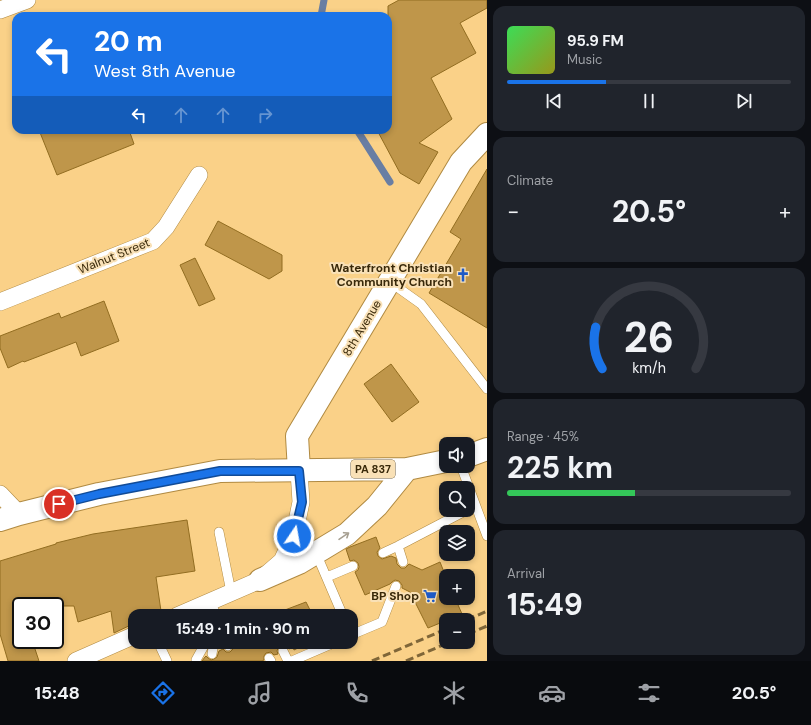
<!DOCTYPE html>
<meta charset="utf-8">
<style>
body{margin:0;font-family:"DM Sans",sans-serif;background:#20242c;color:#f1f3f6;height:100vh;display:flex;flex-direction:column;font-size:15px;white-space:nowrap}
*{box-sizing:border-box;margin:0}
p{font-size:13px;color:#9ea1a6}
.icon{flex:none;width:22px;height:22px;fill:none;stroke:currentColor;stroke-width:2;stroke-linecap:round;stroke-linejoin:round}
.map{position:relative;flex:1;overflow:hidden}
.details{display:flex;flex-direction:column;gap:6px;padding:6px;background:#0d0f14;width:324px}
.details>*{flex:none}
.top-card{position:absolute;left:12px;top:12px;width:380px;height:122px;border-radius:12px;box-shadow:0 2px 6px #0003;background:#1a73e8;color:#fff;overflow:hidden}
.controls{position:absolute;left:439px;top:437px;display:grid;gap:8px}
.controls a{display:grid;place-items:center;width:36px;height:36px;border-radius:8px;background:#171b24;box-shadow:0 2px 6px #0003;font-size:20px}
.speed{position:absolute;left:12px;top:597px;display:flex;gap:8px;font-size:20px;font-weight:700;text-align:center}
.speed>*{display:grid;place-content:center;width:52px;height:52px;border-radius:50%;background:#171b24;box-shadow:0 2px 6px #0003;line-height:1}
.speed .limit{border:2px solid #111;border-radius:6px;background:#fff;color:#111}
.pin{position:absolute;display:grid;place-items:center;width:34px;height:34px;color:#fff;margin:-17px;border:2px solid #fff;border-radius:50%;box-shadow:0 1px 4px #0007}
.me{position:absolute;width:44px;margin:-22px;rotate:12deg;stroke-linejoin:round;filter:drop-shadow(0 0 3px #0008)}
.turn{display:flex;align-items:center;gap:14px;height:84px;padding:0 16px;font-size:18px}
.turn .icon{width:52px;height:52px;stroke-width:2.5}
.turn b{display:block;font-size:28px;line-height:34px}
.lanes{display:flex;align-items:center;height:38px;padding:0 16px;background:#0003;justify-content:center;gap:20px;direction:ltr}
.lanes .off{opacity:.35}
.big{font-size:30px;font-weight:700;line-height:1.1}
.details .tile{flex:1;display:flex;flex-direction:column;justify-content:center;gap:6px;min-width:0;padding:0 14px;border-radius:12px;background:#20242c}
.details .dial{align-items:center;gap:0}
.dial svg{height:104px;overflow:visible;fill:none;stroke:#363941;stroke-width:7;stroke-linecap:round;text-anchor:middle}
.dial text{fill:#f1f3f6;stroke:none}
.song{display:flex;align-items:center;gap:12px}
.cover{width:48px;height:48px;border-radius:6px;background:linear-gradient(135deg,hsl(130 70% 55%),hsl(60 70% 35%))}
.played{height:4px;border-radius:2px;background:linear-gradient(90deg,#1a73e8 35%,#363941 35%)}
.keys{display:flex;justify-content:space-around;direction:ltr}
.heat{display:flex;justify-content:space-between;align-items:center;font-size:22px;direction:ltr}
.charge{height:6px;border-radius:3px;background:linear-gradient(90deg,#34c759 45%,#363941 0)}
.trip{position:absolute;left:128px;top:609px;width:230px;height:40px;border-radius:12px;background:#171b24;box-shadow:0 2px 6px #0003;font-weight:700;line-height:40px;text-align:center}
.tabs{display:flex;height:64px;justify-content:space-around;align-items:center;background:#090b0e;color:#9ea1a6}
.tabs .icon{width:28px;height:28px}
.tabs .selected{color:#1a73e8}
.tabs b{font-size:18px;color:#f1f3f6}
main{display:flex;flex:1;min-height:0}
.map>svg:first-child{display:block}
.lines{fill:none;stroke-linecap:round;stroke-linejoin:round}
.stream{stroke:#697ea3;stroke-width:7}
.building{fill:#bf964a;stroke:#926d21}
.service-casing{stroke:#b08a42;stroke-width:10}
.minor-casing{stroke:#b08a42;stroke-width:18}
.tertiary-casing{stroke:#b08a42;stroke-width:24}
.primary-casing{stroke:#b08a42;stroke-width:24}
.service{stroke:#fff;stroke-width:9}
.minor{stroke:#fff;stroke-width:17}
.tertiary{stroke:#fff;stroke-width:22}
.primary{stroke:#fff;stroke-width:22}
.rail{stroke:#7f6638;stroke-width:3;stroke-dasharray:8 4;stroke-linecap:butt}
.oneway{stroke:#a69f91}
.route-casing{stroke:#114b97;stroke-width:10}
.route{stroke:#1a73e8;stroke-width:7}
.labels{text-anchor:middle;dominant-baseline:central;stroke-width:4;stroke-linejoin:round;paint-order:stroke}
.shield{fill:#f9e1b7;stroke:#73603e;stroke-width:1}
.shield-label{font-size:11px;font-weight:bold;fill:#39290a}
.street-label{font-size:12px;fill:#39290a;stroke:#f9e1b7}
.poi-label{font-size:12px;font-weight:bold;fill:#39290a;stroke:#f9e1b7;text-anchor:end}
</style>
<main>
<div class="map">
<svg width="487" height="661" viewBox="0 0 487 661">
<rect width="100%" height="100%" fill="#fad188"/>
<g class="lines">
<path class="stream" d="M321,16L324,0
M357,130L390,182"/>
</g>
<path class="building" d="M399,0H487V8L460,23L476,53L431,78L452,119L419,143L438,152L419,184L400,173L377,130H388V6Z
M39,130H129L134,144L57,175Z
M487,169V328L429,293L461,239L450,232Z
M218,221L282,255V271L269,279L205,245Z
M195,258L215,299L199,306L180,265Z
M104,301L119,341L81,356L76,342L24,362L23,361L8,368L0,348V336L59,313L61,318Z
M391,364L419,402L392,422L364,384Z
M187,520L195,571L156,577L161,611L150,616H135V623L114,633L111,611L78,622L74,606H21V640H32L39,661H8L0,634V561L56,544V543L93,534Z
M376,537L380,548L377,552L378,556L382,559L391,556L396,558L397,564L401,568H405L409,564L422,570L440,562L446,577V598H455L462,614L428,628L410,592L402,588V585L399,581L395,580L392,582L390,584L365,595L355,572L358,570L359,567L358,563L354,560L350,561L346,549L350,547Z
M306,602L313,616H278L277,613Z
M238,642H310L294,650L293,647L289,649L286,646H281L278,648L277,651L278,654L274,655L271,652L266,653L264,656V660L262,661H202L205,657L206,656L208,658L211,660L214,659L217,657L219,651L223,649L226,652H230L234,648V644Z"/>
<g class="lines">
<g class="service-casing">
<path id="service" d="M390,282L421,304L487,389
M461,466L487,536
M219,532L231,592
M398,546L403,562
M316,553L343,616
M383,553L398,546L467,510
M327,577L353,566
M210,602L217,616
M351,635L382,622L396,586
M158,642L167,661
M227,642L228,646
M283,651L288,661
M212,654L214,642
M269,658L271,661
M196,660L206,642
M292,661L336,642"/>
</g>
<g class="minor-casing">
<path id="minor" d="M0,10L27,0
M0,302L153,241L166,227L199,175
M0,494L19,514
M177,616L260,580L282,561L294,536L301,502L299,471
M76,661L135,635"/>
</g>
<g class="tertiary-casing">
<path id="tertiary" d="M299,471L297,436L461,162L487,134"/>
</g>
<g class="primary-casing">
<path id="primary" d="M468,456L487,449
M0,520L19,514L99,494L220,471L407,469L446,461
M260,580L299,563L347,534L377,506L407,469"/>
</g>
<use href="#service" class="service"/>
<use href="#minor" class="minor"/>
<use href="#tertiary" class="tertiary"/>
<use href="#primary" class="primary"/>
<path class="rail" d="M467,620L487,611
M468,634L487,626
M372,661L446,629
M406,661L450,642"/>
</g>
<defs><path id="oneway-shaft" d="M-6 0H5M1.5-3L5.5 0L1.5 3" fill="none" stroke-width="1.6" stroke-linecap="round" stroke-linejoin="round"/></defs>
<use class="oneway" href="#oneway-shaft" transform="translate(344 536) rotate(-34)"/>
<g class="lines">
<g class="route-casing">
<path id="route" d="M59,504L99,494L220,471H299L302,502L294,536"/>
</g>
<use href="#route" class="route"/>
</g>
<defs>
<g id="church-bare" transform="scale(1.08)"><path d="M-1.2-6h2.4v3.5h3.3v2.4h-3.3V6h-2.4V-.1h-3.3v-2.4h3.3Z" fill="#1e5ac6" stroke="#f9e1b7" stroke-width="2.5" paint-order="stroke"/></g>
<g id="supermarket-bare" transform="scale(1.08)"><path d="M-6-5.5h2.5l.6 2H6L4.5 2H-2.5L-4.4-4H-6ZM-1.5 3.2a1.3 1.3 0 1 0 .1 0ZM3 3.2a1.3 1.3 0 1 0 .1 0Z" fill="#1e5ac6" stroke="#f9e1b7" stroke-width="2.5" paint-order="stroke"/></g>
</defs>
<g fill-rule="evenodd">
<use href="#church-bare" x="463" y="275"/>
<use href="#supermarket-bare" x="430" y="596"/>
</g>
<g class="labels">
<rect class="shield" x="351" y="460" width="44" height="18" rx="3"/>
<g class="shield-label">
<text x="373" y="469">PA 837</text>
</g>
<g class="street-label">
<text transform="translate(114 256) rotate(-22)">Walnut Street</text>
<text transform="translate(362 328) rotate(-59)">8th Avenue</text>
</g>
<g class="poi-label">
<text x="452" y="268">Waterfront Christian<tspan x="452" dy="14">Community Church</tspan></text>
<text x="419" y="596">BP Shop</text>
</g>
</g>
</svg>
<div class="controls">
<a><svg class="icon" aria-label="sound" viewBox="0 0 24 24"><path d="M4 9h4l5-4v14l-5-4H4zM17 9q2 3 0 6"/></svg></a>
<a><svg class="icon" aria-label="search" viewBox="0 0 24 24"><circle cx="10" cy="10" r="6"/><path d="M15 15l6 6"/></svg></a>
<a><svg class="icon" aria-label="layers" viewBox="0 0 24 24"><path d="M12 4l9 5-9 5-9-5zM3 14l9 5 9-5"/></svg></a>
<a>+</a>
<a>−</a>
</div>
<div class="speed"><div class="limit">30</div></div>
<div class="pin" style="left:59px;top:504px;background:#d93025"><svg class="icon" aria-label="arrive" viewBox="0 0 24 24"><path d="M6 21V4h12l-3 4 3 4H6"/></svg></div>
<svg class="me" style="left:294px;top:536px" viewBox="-20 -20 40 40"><circle r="17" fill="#1a73e8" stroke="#fff" stroke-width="3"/><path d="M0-11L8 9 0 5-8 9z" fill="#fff"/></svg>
<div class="trip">15:49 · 1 min · 90 m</div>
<div class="top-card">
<div class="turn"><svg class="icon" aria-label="left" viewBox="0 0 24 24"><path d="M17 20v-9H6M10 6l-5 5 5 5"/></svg><div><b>20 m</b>West 8th Avenue</div></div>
<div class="lanes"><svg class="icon" aria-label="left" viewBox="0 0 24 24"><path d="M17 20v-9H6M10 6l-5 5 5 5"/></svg><svg class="icon off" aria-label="ahead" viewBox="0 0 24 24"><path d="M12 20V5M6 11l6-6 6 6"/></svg><svg class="icon off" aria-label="ahead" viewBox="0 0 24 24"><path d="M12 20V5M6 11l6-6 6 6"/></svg><svg class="icon off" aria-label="right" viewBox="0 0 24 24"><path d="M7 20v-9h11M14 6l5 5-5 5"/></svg></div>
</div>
</div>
<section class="details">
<div class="tile">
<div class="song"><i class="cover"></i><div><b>95.9 FM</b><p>Music</p></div></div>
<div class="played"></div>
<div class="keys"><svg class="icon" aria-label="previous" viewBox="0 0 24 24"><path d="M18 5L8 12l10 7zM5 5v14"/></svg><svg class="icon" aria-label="pause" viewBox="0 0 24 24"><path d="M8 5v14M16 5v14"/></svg><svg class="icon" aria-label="next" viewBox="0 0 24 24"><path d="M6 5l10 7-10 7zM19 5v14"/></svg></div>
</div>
<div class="tile"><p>Climate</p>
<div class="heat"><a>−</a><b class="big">20.5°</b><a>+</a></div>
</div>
<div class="tile dial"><svg viewBox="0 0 100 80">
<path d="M14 69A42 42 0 1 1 86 69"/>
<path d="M14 69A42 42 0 0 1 9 37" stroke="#1a73e8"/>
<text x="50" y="56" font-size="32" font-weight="700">26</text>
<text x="50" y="72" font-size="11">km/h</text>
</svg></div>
<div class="tile"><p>Range · 45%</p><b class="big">225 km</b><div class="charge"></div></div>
<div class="tile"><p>Arrival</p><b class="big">15:49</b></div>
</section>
</main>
<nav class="tabs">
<b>15:48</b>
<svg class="icon selected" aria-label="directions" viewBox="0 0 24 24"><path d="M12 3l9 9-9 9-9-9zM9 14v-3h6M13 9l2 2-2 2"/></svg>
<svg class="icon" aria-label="music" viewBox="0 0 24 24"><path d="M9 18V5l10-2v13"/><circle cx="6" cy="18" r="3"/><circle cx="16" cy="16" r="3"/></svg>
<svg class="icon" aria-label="phone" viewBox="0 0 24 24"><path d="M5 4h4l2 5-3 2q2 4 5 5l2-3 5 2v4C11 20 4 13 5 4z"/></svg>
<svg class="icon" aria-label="climate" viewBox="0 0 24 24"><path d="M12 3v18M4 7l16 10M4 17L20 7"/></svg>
<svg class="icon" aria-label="car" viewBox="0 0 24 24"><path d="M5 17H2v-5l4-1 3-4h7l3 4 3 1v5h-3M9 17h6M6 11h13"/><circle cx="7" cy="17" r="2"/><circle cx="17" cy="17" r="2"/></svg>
<svg class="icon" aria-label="filters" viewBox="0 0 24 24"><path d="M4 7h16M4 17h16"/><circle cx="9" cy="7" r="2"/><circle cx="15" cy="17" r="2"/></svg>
<b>20.5°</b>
</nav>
